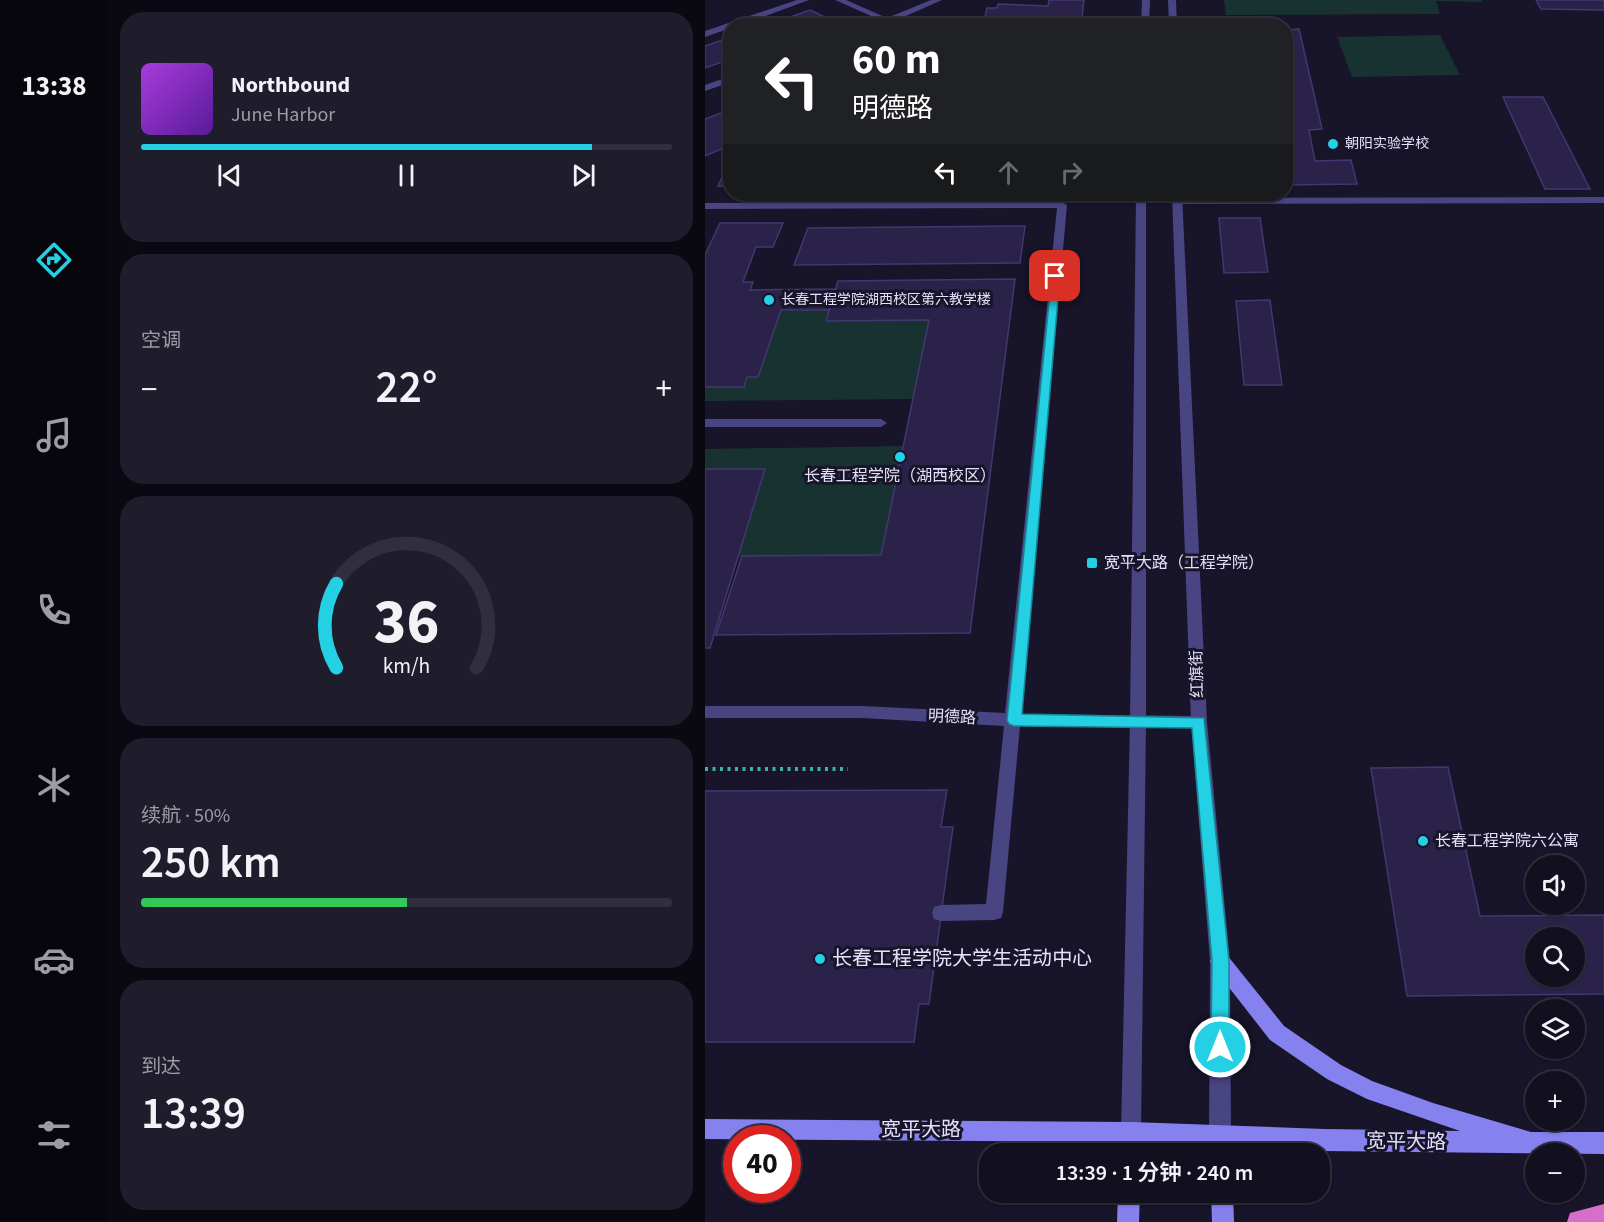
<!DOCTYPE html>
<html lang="zh">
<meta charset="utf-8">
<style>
body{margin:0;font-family:"Source Sans 3","Noto Sans SC",sans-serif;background:#1f1d2c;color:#f1f3f6;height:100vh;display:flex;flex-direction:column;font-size:22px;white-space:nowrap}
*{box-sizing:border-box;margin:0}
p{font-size:20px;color:#9c9ca4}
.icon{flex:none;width:33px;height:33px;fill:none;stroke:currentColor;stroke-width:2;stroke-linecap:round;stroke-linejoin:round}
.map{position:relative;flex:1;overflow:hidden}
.panel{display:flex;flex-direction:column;gap:12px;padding:12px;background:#0a0811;width:597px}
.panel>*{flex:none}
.hud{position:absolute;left:18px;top:18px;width:570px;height:183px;border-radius:24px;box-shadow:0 2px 4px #0004,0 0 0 2px #312f3d;background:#202124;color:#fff;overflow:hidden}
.tools{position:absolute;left:820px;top:855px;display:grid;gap:12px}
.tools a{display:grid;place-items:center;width:60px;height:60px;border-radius:50%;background:#120f1f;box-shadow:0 2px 4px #0004,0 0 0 2px #312f3d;font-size:30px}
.speed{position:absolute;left:18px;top:1125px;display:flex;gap:12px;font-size:30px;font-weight:700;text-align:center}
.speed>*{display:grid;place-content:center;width:78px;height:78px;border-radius:50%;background:#120f1f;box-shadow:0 2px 4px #0004,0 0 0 2px #312f3d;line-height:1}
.speed .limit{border:9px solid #d22;background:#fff;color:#111}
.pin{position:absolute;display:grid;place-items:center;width:51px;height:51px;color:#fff;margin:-26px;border-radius:12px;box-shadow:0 3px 9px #0006}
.me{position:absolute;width:66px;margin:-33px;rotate:0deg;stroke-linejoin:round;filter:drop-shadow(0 0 4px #0008)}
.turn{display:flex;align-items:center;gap:21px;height:126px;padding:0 30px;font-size:27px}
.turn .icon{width:78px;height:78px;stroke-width:2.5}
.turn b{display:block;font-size:42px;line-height:51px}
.lanes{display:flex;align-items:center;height:57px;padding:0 30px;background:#0003;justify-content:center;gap:30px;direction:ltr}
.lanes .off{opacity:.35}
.big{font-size:45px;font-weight:600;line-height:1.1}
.panel .tile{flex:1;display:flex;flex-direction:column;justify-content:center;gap:9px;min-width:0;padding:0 21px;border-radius:24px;background:#1f1d2c}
.panel .dial{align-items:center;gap:0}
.dial svg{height:156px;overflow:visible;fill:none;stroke:#312f3d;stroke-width:7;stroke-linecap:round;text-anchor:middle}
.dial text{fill:#f1f3f6;stroke:none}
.song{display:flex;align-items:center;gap:18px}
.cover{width:72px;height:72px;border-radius:9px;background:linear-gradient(135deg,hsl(280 70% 55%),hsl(270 70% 35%))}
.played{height:6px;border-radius:3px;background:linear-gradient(90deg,#23d0e4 85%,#312f3d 85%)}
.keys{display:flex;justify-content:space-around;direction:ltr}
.heat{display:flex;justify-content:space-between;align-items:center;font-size:33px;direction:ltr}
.charge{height:9px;border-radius:4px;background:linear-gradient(90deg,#34c759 50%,#312f3d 0)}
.trip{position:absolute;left:274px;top:1143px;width:351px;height:60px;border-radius:24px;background:#120f1f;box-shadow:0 2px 4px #0004,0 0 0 2px #312f3d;font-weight:600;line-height:60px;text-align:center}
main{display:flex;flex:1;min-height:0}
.menu{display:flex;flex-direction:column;width:108px;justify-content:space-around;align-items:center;background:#07060c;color:#9c9ca4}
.menu .icon{width:42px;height:42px}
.menu .selected{color:#23d0e4}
.menu b{font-size:27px;color:#f1f3f6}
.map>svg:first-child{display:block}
.green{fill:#183231}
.building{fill:#2a2248;stroke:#433771;stroke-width:1.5;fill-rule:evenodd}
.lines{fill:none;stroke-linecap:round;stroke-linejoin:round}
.path{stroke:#40afa9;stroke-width:4;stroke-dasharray:3 4.5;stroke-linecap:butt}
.service{fill:#484582;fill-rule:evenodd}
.minor{fill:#484582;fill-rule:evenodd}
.tertiary{fill:#484582;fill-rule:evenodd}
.secondary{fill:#8582f0;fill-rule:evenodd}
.trunk{fill:#d76eca;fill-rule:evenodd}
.route{fill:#23d0e4;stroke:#178794;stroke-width:1.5}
.poi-dot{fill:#23d0e4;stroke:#181429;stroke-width:2}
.labels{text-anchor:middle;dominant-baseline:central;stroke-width:6;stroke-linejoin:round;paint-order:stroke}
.far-poi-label{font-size:14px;fill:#e3e0fb;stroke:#181429;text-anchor:start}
.poi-label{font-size:16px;fill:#e3e0fb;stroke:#181429;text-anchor:start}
.street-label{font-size:16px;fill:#e3e0fb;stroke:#181429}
.near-poi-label{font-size:20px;fill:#e3e0fb;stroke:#181429;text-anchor:start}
.near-street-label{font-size:20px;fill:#e3e0fb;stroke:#181429}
</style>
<main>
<nav class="menu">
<b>13:38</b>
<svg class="icon selected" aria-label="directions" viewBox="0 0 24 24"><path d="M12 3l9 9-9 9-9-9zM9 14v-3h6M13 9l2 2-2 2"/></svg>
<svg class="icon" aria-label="music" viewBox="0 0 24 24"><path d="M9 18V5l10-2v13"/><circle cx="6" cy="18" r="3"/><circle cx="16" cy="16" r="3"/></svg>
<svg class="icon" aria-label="phone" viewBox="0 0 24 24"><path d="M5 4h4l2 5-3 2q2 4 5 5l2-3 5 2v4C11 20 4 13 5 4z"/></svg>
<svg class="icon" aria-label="climate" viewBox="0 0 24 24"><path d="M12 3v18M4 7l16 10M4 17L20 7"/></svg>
<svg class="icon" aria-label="car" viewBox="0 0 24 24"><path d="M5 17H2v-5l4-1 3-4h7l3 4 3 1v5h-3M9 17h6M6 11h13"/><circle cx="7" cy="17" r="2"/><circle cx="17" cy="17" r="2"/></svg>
<svg class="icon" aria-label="filters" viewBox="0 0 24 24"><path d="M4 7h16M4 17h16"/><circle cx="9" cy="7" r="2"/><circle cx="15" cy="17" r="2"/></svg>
</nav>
<section class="panel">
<div class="tile">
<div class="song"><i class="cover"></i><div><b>Northbound</b><p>June Harbor</p></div></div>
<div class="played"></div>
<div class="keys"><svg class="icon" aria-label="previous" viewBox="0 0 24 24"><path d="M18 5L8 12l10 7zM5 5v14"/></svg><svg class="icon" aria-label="pause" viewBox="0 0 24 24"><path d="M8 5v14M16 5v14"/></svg><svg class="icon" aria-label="next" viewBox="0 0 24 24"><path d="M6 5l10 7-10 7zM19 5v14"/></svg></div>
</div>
<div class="tile"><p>空调</p>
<div class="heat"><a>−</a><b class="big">22°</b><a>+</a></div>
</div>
<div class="tile dial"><svg viewBox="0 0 100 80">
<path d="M14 69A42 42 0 1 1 86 69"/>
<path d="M14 69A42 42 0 0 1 14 26" stroke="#23d0e4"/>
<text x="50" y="56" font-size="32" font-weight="700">36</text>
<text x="50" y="72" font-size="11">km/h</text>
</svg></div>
<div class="tile"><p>续航 · 50%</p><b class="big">250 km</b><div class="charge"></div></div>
<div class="tile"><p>到达</p><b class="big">13:39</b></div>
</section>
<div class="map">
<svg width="899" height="1222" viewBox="0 0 899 1222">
<rect width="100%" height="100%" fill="#181429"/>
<path class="green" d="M519,0H777V2L731,1L735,14L521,15Z
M735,35L755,75L647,77L632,37Z
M76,310H124L121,321L224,320L208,399L0,401V387H39L42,377H53Z
M198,446L176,555L33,557L60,469H0V449Z"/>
<path class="building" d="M344,0H379L377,17H280L282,8H292L293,4L343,6Z
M831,0H899V10L836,9Z
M105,10L130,22L119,26H60Z
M594,29L617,129L604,130L610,161L646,160L652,184L580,185V30Z
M26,37V59L0,68V46Z
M798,97H838L885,189H840Z
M26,109V145L0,156V119Z
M26,158V186H13Z
M514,218H555L563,272L519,273Z
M15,223H78L68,247H51L38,282H48L45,290L130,289L124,310H76L53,377H42L39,387H0V255Z
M320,226L315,263L89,265L103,228Z
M310,279L265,633L11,635L37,556L176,555L224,320L121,321L133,281Z
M565,300L577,385H539L531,301Z
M0,469H60L5,648H0Z
M743,767L775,916L899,915V994L702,996L666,768ZM831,938H870V976H831Z
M242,790L236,827H248L224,1004H214L209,1042H0V791Z"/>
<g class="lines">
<path class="path" d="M0,769H143"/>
<path class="service" d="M92,0H104L33,26H26V28L0,37V31Z
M357,202L362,205L316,714L494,716L500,718L502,722L500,726L494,728L315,726L298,912L296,918L289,920L236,921L229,919L227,913L229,907L236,905L281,904L299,726L157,718H0V706H157L300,713L352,208L0,209V203Z
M0,419H176L182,423L176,427H0Z"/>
<path class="minor" d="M130,0H141L182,18L226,0H237L194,19L440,21L444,23L440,25L182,23Z
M26,76V82L0,91V85Z
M899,197V203L472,204L467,201L472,198Z"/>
<path class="tertiary" d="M437,0H445L444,26H436Z
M463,0H471L472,26H464Z
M431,194H441V722L436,1132L433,1139L426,1142L419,1139L416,1132L425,722Z
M467,194H477L502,722L525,961L526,1135L522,1142L515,1146L508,1142L504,1135L505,961L486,722Z"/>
<path class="secondary" d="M515,952L522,955L579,1026L636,1065L667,1081L728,1103L826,1132H899V1154L619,1151L526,1147L527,1154H505V1146L436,1143V1154H414L415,1142L0,1139V1119L426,1122L619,1129L755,1131L662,1099L622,1079L565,1040L508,967L505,961L508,955Z
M413,1192H435L434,1222H412Z
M506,1192H528L529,1222H507Z"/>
<path class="trunk" d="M899,1204V1222H862L865,1213Z"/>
</g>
<path class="route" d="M347,273L355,276L317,714L499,718L524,961V1047L522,1053L515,1056L509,1053L506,1047L507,961L487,728L309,726L304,724L302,720Z"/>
<g class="poi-dot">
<circle cx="628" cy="144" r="6"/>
<circle cx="64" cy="300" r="6"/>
<circle cx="195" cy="457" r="6"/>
<rect x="381" y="557" width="12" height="12" rx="3"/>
<circle cx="718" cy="841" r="6"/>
<circle cx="115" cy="959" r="6"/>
</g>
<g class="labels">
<g class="far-poi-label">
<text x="640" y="144">朝阳实验学校</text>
<text x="76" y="300">长春工程学院湖西校区第六教学楼</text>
</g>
<g class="poi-label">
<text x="195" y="476" text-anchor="middle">长春工程学院（湖西校区）</text>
<text x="399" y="563">宽平大路（工程学院）</text>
<text x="730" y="841">长春工程学院六公寓</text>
</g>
<g class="street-label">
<text transform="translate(492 674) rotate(-92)">红旗街</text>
<text transform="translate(247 717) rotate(3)">明德路</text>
</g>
<g class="near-poi-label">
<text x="127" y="959">长春工程学院大学生活动中心</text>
</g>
<g class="near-street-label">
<text x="216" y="1130">宽平大路</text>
<text transform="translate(701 1142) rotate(1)">宽平大路</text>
</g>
</g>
</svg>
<div class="tools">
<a><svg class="icon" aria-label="sound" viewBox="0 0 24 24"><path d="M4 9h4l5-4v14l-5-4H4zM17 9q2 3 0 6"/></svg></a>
<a><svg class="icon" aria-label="search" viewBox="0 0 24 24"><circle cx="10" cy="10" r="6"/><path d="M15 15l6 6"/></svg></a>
<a><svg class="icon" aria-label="layers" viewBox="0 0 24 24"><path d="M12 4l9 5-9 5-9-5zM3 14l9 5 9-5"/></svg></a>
<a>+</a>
<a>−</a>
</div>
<div class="speed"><div class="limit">40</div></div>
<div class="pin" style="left:350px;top:276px;background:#d93025"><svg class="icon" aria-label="arrive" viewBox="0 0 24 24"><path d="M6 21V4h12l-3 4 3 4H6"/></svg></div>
<svg class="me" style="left:515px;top:1047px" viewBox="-20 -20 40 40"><circle r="17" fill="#23d0e4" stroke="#fff" stroke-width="3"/><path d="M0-11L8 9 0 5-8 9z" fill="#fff"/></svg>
<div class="trip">13:39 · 1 分钟 · 240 m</div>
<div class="hud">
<div class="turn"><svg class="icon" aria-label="left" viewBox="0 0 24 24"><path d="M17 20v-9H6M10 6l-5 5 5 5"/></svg><div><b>60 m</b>明德路</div></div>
<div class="lanes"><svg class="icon" aria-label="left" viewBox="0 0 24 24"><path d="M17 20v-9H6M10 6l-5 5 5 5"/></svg><svg class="icon off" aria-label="ahead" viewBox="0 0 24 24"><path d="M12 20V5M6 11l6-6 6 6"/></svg><svg class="icon off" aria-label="right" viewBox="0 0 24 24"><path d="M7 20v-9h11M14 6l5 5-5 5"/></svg></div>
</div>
</div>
</main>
